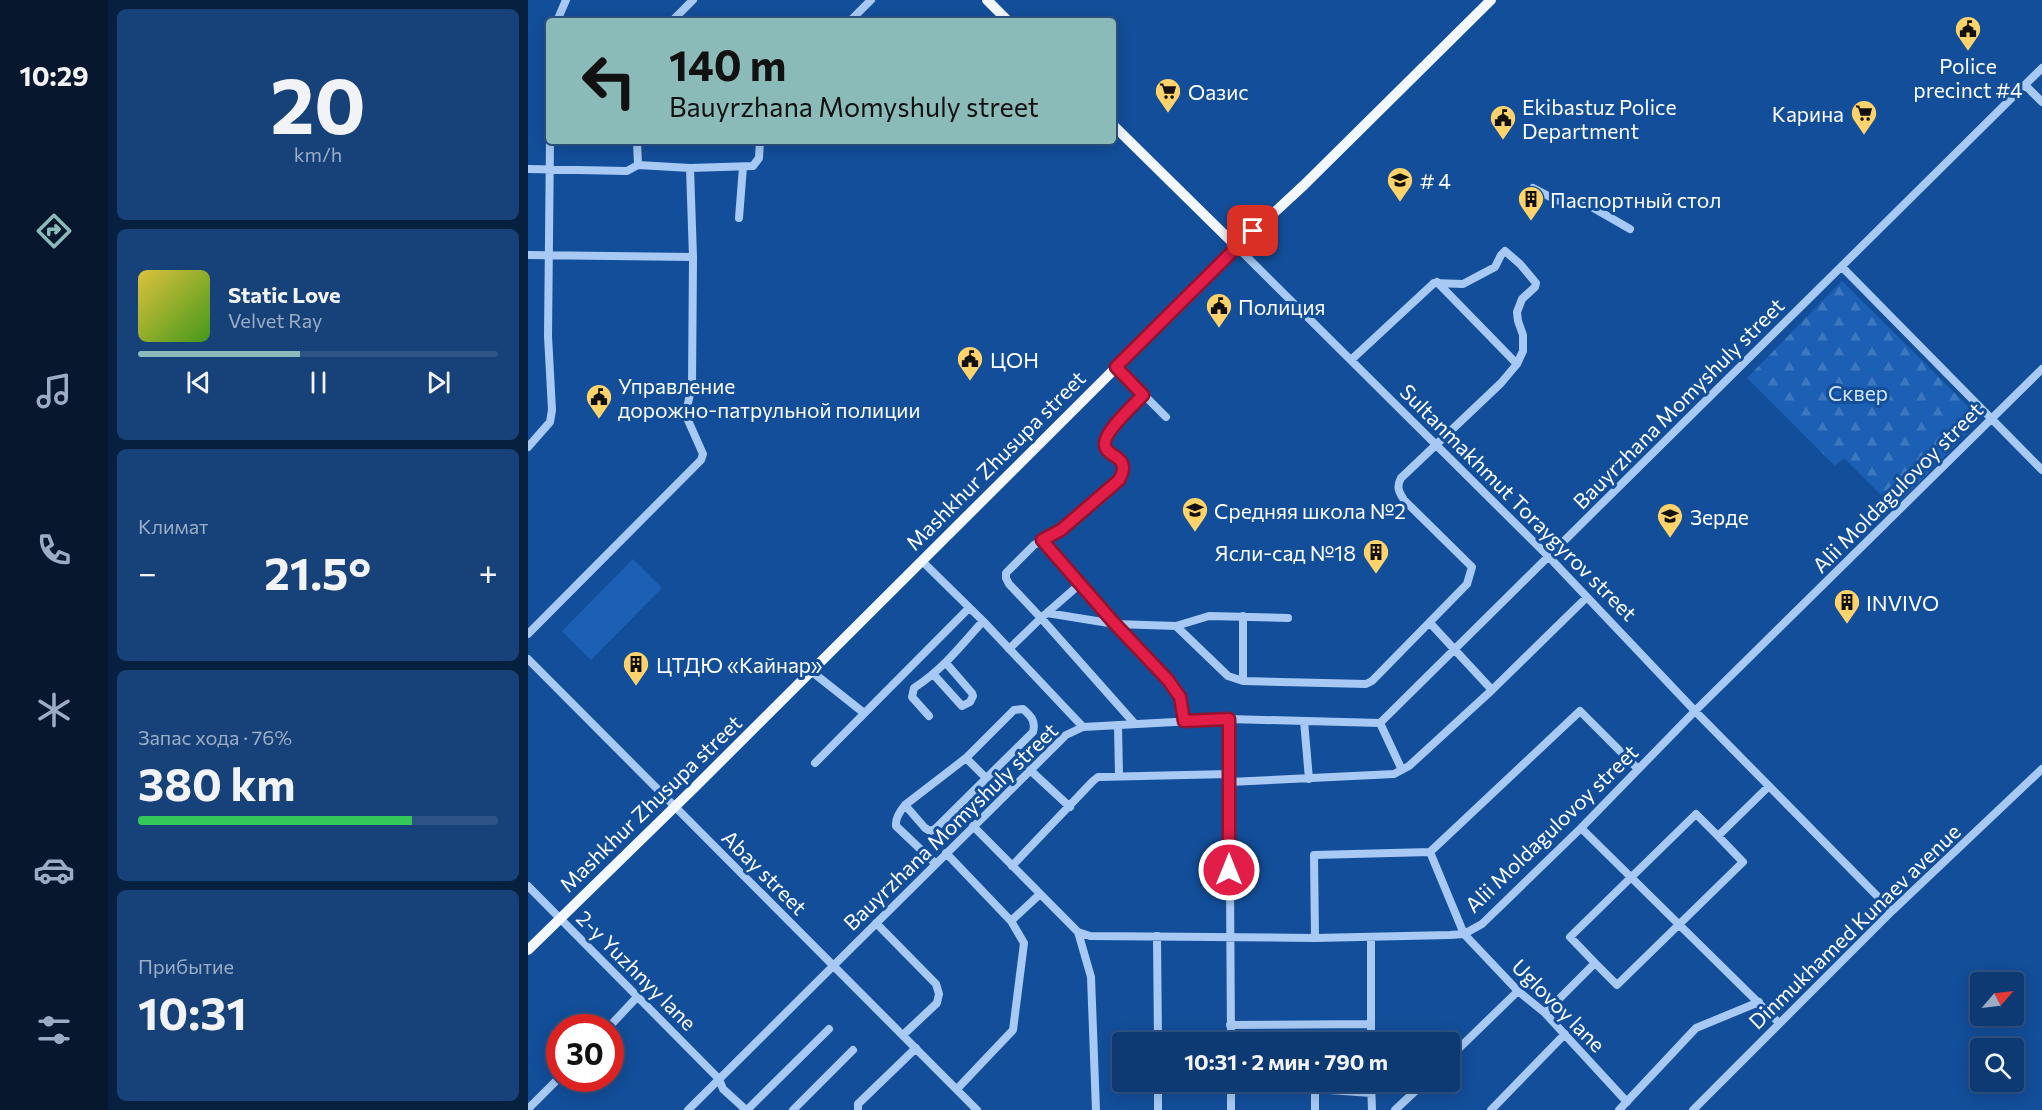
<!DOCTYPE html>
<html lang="ru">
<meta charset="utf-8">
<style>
body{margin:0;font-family:Commissioner,sans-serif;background:#174179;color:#f1f3f6;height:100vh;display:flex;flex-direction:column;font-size:22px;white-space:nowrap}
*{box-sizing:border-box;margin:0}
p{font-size:20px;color:#9badc5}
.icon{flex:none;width:33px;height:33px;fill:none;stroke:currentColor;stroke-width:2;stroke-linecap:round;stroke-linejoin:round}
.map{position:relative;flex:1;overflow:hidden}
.panel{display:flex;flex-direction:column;gap:9px;padding:9px;background:#082040;width:420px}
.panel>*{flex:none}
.top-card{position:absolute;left:18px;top:18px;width:570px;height:126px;border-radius:6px;box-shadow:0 3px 15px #0003,0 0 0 2px #2e5486;background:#8bbbb9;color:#111;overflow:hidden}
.needle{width:39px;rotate:62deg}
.controls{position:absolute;left:1442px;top:972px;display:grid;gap:12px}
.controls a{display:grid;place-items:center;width:54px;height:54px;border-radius:6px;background:#0e3a74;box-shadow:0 3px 15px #0003,0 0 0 2px #2e5486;font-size:30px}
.speed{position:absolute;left:18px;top:1014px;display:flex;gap:12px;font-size:30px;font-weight:700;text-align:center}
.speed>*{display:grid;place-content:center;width:78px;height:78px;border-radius:50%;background:#0e3a74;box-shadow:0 3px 15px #0003,0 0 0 2px #2e5486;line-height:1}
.speed .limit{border:9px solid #d22;background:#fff;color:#111}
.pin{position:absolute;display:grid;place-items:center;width:51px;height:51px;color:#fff;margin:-26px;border-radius:12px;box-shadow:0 3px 9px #0006}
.me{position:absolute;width:66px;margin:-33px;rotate:0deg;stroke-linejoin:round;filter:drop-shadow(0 0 4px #0008)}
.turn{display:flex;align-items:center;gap:21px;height:126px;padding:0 24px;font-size:27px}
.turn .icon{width:78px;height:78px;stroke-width:2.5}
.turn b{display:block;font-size:42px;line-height:51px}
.big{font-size:45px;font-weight:700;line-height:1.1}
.panel .widget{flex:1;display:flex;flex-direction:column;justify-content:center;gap:9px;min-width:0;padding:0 21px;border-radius:9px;background:#174179}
.panel .dial{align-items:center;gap:0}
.dial b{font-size:78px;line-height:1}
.song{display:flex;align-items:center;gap:18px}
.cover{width:72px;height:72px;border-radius:9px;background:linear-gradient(135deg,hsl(50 70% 55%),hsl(100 70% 35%))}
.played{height:6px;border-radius:3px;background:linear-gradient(90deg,#8bbbb9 45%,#2e5486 45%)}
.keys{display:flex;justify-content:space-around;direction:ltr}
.heat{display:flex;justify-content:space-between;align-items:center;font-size:33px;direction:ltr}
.charge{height:9px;border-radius:4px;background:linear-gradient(90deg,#34c759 76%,#2e5486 0)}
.trip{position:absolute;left:584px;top:1032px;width:348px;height:60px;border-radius:6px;background:#0e3a74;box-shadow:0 3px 15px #0003,0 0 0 2px #2e5486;font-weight:700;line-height:60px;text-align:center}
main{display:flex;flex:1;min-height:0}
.tabs{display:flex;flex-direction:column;width:108px;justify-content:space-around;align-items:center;background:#06172e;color:#9badc5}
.tabs .icon{width:42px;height:42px}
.tabs .on{color:#8bbbb9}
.tabs b{font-size:27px;color:#f1f3f6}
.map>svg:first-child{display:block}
.forest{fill:url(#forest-firs)}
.park{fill:#1b60b4}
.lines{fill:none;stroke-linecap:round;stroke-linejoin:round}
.minor{stroke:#a7c9f3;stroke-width:8}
.major{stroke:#f3f8ff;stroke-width:10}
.route-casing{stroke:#92132f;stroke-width:15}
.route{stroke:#e11d48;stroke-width:10}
.labels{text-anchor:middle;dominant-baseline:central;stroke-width:6;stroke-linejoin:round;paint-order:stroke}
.poi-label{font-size:21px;fill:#fff;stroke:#134e9a;text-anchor:start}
.park-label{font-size:21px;fill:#cfe4fd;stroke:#134e9a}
.street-label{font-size:21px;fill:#fff;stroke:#134e9a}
</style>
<main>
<nav class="tabs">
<b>10:29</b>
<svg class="icon on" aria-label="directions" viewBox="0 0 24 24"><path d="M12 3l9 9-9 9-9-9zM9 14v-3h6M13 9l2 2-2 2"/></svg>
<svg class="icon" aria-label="music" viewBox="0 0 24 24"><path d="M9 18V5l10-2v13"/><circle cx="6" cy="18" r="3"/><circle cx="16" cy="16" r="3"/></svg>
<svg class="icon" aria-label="phone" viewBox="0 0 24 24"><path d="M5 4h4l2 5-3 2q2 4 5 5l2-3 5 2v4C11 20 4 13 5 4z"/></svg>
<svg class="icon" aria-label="climate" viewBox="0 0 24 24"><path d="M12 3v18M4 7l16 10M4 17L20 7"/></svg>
<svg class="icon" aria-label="car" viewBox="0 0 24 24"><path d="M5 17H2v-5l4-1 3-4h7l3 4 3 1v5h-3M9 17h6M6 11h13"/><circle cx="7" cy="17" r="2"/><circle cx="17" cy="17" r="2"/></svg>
<svg class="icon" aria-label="filters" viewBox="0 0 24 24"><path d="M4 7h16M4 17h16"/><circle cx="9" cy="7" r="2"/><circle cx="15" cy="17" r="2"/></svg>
</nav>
<section class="panel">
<div class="widget dial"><b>20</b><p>km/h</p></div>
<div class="widget">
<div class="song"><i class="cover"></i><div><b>Static Love</b><p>Velvet Ray</p></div></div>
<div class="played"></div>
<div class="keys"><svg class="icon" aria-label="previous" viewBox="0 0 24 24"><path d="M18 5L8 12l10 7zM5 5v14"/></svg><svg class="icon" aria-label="pause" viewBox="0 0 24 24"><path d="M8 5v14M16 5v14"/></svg><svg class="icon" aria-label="next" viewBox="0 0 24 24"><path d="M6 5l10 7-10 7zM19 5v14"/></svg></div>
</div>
<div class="widget"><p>Климат</p>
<div class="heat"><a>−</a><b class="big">21.5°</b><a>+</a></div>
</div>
<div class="widget"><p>Запас хода · 76%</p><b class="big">380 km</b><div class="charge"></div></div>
<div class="widget"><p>Прибытие</p><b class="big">10:31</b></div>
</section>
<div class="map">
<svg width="1514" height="1110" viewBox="0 0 1514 1110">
<defs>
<pattern id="forest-firs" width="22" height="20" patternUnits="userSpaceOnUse" patternTransform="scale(1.5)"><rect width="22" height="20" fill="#1b60b4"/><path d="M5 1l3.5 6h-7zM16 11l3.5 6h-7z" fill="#3d78bf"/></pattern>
</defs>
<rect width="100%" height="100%" fill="#134e9a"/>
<path class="forest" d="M1314,281L1453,419L1366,508L1316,458L1307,466L1219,378Z"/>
<path class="park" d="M105,559L134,588L63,660L34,631Z"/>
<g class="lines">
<path class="minor" d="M29,21L38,0
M144,21L165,0
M322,21L343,0
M1497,85L1514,102
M109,141L110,165
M0,169L99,171L110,165L162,168L225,166L231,158L232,141
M1005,188L1028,200L1047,205L1062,206L1102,229
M211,218L215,167
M709,247L1020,556L1167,711L1364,911
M0,255L165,257
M1314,267L1514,470
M909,282L989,364
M588,367L638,417
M0,447L22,422L24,410L20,336L22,141
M514,540L587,624L640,680L652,697L656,721
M394,561L455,621L555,727
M552,584L513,618L607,724
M519,613L587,624L648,626L700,676L715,681L838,684L844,681L939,584L944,567L876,500C871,492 868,487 873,478L973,383L989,364L995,351V335L990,321L989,312L994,299L1007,287L1008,283L992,264L977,251L973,255L967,267L935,284L906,283L823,360
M715,616V681
M902,623L964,690
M648,626L681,616L760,618
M0,634L173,460L175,454L159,418V408L164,385L165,257L162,168
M481,649L513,618L481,584L478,578V573L506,545L533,530L590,480C605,455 578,458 577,445C575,432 607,404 615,395
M0,659L449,1110
M283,671L336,713
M406,675L434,706L442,702L445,696L444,693L418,663
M401,716L384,697L386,688C415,669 432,647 455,621
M701,719L703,1042
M776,721L781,779
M852,723L874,770
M590,725L591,775
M438,758L458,778
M287,763L441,608
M502,770L542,807
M701,782L866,774L881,766L964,690L1059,597
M377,805L397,828L402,831L407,829L505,732C508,721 503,716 495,709L486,710L438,758L377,805C372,811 367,818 368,826L408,864
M445,826L550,932L562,936L787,938L922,935L936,934L954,924L1053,828L1167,711L1514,369
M1053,828L1251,1023
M902,852L1052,711L1110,769
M418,853L483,921
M484,866L565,781L570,777L701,774
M0,886L191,1079L195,1089L218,1110
M348,923L408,984L411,994L409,1003L375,1035
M550,932L563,977L568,1110
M629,936L630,1042
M843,937V1042
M787,938L786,855L902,852L936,934L990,991L1017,1013L1099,1102
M1067,963L1042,937L1168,814L1190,836
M1017,1013L1067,963L1089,985L1215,862L1190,836L1241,786
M702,1025L843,1024
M80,1028L110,996
M921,1058L990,991
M630,1082V1110
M703,1082V1110
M843,1082L844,1110
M703,1083L843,1093
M429,1089L485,1030L496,943L483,921L512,894
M787,1089V1110
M0,1109L32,1077
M160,1110L538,735L555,727L701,719L852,723L1514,68
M219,1110L301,1029
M265,1110L325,1050
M330,1110V1104L388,1048
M867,1110L897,1082
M963,1110L1037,1034
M1091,1110L1168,1028L1231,1002
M1165,1110L1364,911L1514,769"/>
<path class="major" d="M459,0L480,21
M585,125L709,247
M0,950L163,791L709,247L776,185L963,0"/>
</g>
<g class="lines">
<g class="route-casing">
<path id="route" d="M701,870V719L656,721L652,697L640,680L587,624L514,540L533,530L591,480C605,455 578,458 577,445C575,432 607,404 615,395L588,367L725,231"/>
</g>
<use href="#route" class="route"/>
</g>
<defs>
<g id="civic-pin" transform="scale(1.35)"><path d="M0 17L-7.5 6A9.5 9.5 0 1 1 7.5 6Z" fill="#ffd369" stroke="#134e9a"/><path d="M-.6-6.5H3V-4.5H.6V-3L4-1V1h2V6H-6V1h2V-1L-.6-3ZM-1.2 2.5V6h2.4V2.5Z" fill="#111"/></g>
<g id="supermarket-pin" transform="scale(1.35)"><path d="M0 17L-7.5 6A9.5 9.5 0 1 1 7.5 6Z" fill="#ffd369" stroke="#134e9a"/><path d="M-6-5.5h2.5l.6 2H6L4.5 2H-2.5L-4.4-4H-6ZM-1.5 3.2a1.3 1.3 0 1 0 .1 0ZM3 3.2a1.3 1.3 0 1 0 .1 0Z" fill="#111"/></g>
<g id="school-pin" transform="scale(1.35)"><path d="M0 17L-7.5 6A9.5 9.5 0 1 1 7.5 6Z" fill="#ffd369" stroke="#134e9a"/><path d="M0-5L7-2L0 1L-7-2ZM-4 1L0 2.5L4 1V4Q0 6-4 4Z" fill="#111"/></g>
<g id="building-pin" transform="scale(1.35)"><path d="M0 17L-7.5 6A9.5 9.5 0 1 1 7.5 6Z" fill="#ffd369" stroke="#134e9a"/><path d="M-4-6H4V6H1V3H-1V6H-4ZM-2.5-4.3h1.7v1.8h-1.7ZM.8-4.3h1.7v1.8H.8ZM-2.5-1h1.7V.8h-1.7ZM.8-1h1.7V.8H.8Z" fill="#111"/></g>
</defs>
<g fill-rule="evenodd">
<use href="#civic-pin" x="1440" y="29"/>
<use href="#supermarket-pin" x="640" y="91"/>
<use href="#supermarket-pin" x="1336" y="113"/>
<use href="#civic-pin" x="975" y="118"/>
<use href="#school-pin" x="872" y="180"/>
<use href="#building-pin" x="1003" y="199"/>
<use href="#civic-pin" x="691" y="306"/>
<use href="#civic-pin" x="442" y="359"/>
<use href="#civic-pin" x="71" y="397"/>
<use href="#school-pin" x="667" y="510"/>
<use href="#school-pin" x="1142" y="516"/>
<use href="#building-pin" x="848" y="552"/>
<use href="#building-pin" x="1319" y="602"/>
<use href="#building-pin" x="108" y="664"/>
</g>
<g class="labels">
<g class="poi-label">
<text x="1440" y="65" text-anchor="middle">Police<tspan x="1440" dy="24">precinct #4</tspan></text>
<text x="660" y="91">Оазис</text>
<text x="994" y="106">Ekibastuz Police<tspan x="994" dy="24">Department</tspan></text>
<text x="1316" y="113" text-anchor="end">Карина</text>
<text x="892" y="180"># 4</text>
<text x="1022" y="199">Паспортный стол</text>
<text x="710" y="306">Полиция</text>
<text x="462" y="359">ЦОН</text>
<text x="90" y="385">Управление<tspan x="90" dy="24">дорожно-патрульной полиции</tspan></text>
<text x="686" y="510">Средняя школа №2</text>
<text x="1162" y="516">Зерде</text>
<text x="828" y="552" text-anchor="end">Ясли-сад №18</text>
<text x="1338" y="602">INVIVO</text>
<text x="128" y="664">ЦТДЮ «Кайнар»</text>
</g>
<g class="park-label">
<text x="1330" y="392">Сквер</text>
</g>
<g class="street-label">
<text transform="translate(1150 403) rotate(-45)">Bauyrzhana Momyshuly street</text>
<text transform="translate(467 460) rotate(-45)">Mashkhur Zhusupa street</text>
<text transform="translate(1369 487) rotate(-45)">Alii Moldagulovoy street</text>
<text transform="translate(991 502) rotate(45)">Sultanmakhmut Toraygyrov street</text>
<text transform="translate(122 803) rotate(-44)">Mashkhur Zhusupa street</text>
<text transform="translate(422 826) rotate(-44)">Bauyrzhana Momyshuly street</text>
<text transform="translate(1023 828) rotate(-44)">Alii Moldagulovoy street</text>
<text transform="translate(237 872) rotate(45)">Abay street</text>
<text transform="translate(1326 926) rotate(-44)">Dinmukhamed Kunaev avenue</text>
<text transform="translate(109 970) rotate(45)">2-y Yuzhnyy lane</text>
<text transform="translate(1031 1005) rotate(45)">Uglovoy lane</text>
</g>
</g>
</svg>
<div class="controls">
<a><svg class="needle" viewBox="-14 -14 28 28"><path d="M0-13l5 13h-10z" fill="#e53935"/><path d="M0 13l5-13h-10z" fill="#9badc5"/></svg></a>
<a><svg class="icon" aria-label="search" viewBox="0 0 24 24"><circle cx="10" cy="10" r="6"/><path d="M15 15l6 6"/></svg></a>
</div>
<div class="speed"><div class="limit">30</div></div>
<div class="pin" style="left:725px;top:231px;background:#d93025"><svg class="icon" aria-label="arrive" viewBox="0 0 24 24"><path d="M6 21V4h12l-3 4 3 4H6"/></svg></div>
<svg class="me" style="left:701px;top:870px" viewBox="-20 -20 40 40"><circle r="17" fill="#e11d48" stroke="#fff" stroke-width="3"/><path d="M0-11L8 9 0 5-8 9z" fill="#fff"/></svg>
<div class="trip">10:31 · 2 мин · 790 m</div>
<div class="top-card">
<div class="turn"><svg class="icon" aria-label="left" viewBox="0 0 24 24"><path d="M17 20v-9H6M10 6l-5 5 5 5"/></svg><div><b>140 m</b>Bauyrzhana Momyshuly street</div></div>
</div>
</div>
</main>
